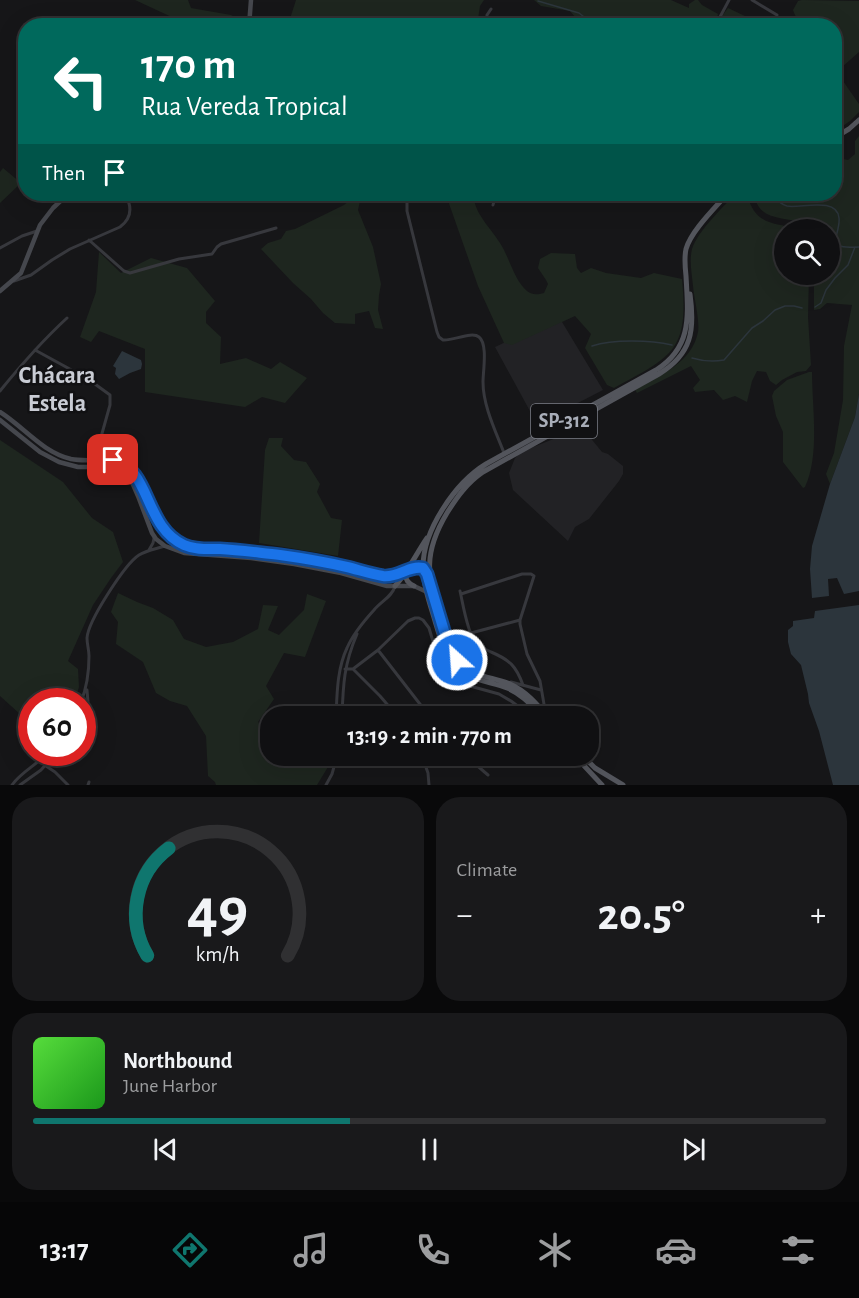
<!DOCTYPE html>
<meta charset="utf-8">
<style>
body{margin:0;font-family:"Alegreya Sans",sans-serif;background:#19191b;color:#f1f3f6;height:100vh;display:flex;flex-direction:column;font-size:22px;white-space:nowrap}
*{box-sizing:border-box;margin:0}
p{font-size:20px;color:#9c9d9f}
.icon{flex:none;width:33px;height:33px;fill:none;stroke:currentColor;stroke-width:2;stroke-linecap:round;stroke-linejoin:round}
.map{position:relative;height:785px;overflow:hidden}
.side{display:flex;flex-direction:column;gap:12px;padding:12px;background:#09090a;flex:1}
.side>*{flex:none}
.banner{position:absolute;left:18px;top:18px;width:824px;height:183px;border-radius:24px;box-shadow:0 6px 24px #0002,0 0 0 2px #303032;background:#00695c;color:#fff;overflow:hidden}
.buttons{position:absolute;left:774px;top:219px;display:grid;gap:12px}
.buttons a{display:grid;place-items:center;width:66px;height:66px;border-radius:50%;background:#101012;box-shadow:0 6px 24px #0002,0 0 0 2px #303032;font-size:30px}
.speed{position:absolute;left:18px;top:688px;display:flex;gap:12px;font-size:30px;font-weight:700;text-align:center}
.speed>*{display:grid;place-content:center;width:78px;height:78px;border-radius:50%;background:#101012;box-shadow:0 6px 24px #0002,0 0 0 2px #303032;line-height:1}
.speed .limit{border:9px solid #d22;background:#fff;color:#111}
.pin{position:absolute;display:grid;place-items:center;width:51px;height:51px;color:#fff;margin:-26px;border-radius:12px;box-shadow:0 3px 9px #0006}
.me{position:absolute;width:66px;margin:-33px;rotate:334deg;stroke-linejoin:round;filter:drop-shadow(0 0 4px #0008)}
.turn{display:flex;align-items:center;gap:21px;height:126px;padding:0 24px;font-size:27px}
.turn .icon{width:78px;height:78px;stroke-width:2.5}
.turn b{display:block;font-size:42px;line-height:51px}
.then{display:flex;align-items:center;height:57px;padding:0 24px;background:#0003;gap:12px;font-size:22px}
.big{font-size:45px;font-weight:600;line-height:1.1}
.side .widget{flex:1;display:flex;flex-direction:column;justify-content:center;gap:9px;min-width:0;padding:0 21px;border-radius:24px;background:#19191b}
.side .dial{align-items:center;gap:0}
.dial svg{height:156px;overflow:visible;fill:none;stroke:#303032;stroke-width:7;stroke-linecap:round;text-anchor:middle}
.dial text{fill:#f1f3f6;stroke:none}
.song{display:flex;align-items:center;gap:18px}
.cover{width:72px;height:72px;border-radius:9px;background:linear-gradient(135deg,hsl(110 70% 55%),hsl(120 70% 35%))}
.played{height:6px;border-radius:3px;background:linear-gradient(90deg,#0f766e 40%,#303032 40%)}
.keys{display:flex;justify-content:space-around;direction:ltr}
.heat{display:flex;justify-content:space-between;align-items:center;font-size:33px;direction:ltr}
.side .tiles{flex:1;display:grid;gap:12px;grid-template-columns:1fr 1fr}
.widget:last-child{grid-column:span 2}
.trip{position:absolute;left:260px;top:706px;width:339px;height:60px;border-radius:24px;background:#101012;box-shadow:0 6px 24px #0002,0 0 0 2px #303032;font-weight:600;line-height:60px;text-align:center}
.dock{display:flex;height:96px;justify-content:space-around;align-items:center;background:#060607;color:#9c9d9f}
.dock .icon{width:42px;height:42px}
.dock .on{color:#0f766e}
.dock b{font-size:27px;color:#f1f3f6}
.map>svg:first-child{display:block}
.built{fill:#222225}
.green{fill:#1e261f}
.water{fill:#2c353c}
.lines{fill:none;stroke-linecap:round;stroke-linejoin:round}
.stream{stroke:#2c353c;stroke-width:1.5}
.street{stroke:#37383d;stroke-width:3}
.secondary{stroke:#45474d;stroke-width:4.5}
.primary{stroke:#53555c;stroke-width:5}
.route-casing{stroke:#114b97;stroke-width:15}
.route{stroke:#1a73e8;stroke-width:10}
.labels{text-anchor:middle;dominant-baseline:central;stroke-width:5;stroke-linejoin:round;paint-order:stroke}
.shield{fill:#111113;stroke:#7b7e86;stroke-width:1.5}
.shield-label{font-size:20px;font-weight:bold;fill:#a8adb8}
.quarter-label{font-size:24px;font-weight:bold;fill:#c9ccd4;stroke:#111113}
</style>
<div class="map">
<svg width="859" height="785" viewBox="0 0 859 785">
<rect width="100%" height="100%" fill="#161618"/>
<path class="built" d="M559,317L603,390L537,424L495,347Z
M584,430L602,452L608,454L623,466V474L619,481L589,519L575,527L568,541L513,490L509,473L515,458L521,452L561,436Z"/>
<path class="green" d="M135,0H188L191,8L231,15L243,22L242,25H187L176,19Z
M296,0H484L480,6L477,25H288Z
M534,0H671L689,8V4L695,0H698L702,5L718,14L717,17L720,19L728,8L747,17L752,16L761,24L768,22L775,25H582L570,11L541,6Z
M802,0L859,1V52L841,68H835C832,58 841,52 837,43L834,42V26C824,26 817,25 809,22C800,19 796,20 793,10L798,1Z
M834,76L843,81L859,104V112L850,121L834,132Z
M859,136V394L855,417L830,484L826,474L834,453L843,400L844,346L852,305L827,303L820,309L814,310V275L830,274V230C825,229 819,230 815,229C811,229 807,224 803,223C782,216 759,222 754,194H834V160L837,158L848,160L855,154V141Z
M3,168L21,183L0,203V172Z
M351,194H378L363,198L360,201L358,210L373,247L381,284L379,295L378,310L383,329L375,328L369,311L355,314V324L335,323L323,313L311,299L293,283L261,249L268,243L281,239L286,231L295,229L344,205L351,199Z
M443,194H473C475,217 494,230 504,250C510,262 516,282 527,291C532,295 537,295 544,293L548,284L546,280L538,268L540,259L551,253L575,254L577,268L581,273L591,268L606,273L641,278L654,273L682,279C689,351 673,356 614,388L607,385L585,348L591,334L575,316L512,345L504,343L478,286L446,195Z
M735,194H747C755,226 774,223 801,229L784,230V274L809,275L808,317L811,365L806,371L797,372L782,380L776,385L770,381L766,372L757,371L752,381L747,402L735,396L723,400L714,390L695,392L693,388L700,380L691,366L637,393L635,390C660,375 692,363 698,332C700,321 694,298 693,286C692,274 689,261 692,249C699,229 722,209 735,194Z
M99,252L121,273L151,258L187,268L215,301L206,312V323L221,337L220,364L246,358L271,369L280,362L307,378L285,403L262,397L245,407L145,392V349L99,331L91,342L80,337L96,292Z
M809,372H812C812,406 820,455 805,487L803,488L783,462V432L776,416L772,396L774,391L787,380Z
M269,438H283L281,446L294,460L306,462L320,484L317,492L331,518L342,520L338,556L259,543L265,450Z
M0,440L63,482L92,518L113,532L123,562L111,578L93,605L68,661L78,669L79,687L74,702H32L31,724L0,696Z
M118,593L137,602L153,608L173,620L184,639L206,647L233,642L258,629L263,605L278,606L268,630L279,635L304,610L307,594L326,601L305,657L284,653L266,686L274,699L258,722L265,728L270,725V756H332L331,762L317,785H216L215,782L208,776L206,736L187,706L170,701L156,693L143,662L116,644L118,622L111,612Z"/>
<path class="water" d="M122,351L141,360L142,364L141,369L130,373L119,379L115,374L116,368L113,366Z
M859,394V591L844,594L837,578L828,579L829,596L812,598L810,569L812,546L830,484L855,417Z
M859,605V785H833L819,731L809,703L808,694L801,665L791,654L788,642V630L793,626V621L814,618L815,611Z"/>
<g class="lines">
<path class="stream" d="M538,1L579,13L596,26
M773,194C776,199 780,204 787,206C799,209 837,196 839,218C840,225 836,235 835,242C840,249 851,247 859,247
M815,307L821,303L826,290L835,278L848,265L855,247
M592,346C613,339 651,340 672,345
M692,358C702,361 713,362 724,360L752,328L763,321L775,310L785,306H794L802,308"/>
<path class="street" d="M752,0L777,15
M720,17L729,0
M486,26L487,15L491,9
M274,194C282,206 289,202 298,194
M411,194L407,201V211L437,332L439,337L443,340C453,341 472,331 479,337C488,344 483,371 483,382C483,406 496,432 504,453
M493,205L494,201L500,194
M89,240L124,271L130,273L179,259L212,254L217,247L221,244L276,228
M0,248L22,236L37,231
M14,281L31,275L52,260L70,249L120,227C132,218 132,206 125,194
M35,350L88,379L110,395V405L101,437L96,461
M0,391C21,365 42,341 67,318
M149,550L153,543L154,538
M460,591C463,604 467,631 475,642C479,647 485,649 491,652C510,660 516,666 523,685
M461,594L522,574H531L534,576L520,620V624L527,654L540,681L545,710
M471,633L520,620
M378,650L430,717
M345,669H353L378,650L408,621L415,618H419L423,620L429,628L440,665L448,676L459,683L499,694L511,701L531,716
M353,669L380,696L398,717
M511,682L541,690
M81,702C87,687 89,672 89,656C89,650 87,644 87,638C88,621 125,564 139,555C147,550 156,549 165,546
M336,717C337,694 337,669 347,648C353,634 364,621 374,610C380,602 393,596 395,586
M342,717C343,685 344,664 357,634
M82,719L88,702L87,690
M422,756L428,773L429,785
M466,756L488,775
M46,766L55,772L68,785
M12,785C21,772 37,765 47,753
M20,785L41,770L56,753
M88,785L89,782
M326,785L332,774L337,756"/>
<path class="secondary" d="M249,26L251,0
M0,291L21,273L40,225L53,208L68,194
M0,412C24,427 42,452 71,459C90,463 113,455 129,467C139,476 143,491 148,503C156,521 170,542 191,547C201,550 212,549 222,549C242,551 262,553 281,555C304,559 326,563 348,567C360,570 372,575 384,576C398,577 409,565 423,568
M0,420L40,452L59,462L78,467H112L124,473L131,480L138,496L152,533L156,539L165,546L184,553L251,558L294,564L341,573L387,586H414L427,592"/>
<path class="primary" d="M834,138L849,129L859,120
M406,573C405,580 408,583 414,586
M395,586C408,572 416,554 427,538
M542,717C531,705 522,694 507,688C491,682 473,681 460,670C445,658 440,638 435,621C430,604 423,585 423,567C423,530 455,483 486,464L656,370C693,347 688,314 686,276C685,267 684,258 686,249C691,231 715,208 727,194
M548,717C537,704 526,691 510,684C493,677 474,677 460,664C448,652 444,634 440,618C427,575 423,553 447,513C457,497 467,483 483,472L659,374C692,354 695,330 690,294
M575,756L602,785
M583,756L595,768L623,785"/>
</g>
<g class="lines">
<g class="route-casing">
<path id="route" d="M113,460C151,469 144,527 184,545C195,550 208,549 220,549C240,550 260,553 280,555C302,558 325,562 347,567C359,570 371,574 383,576C398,578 409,565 423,568L427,574L447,641L452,652L457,660"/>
</g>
<use href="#route" class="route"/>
</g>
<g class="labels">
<rect class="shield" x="531" y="404" width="66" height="34" rx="4.5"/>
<g class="shield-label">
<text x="564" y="421">SP-312</text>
</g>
<g class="quarter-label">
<text x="57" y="376">Chácara<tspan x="57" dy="28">Estela</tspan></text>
</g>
</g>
</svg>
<div class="buttons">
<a><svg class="icon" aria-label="search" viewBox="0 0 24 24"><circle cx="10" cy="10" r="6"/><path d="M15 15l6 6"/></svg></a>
</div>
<div class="speed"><div class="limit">60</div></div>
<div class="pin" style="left:113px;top:460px;background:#d93025"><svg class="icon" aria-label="arrive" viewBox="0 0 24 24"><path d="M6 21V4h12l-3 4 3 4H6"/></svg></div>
<svg class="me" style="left:457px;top:660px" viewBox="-20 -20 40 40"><circle r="17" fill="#1a73e8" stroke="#fff" stroke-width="3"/><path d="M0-11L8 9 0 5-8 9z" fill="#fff"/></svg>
<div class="trip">13:19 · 2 min · 770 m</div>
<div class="banner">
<div class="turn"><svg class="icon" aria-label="left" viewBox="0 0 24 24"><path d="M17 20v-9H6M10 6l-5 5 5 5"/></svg><div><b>170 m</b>Rua Vereda Tropical</div></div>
<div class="then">Then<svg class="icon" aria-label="arrive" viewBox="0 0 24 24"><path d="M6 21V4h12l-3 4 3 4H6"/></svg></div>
</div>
</div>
<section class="side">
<div class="tiles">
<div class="widget dial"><svg viewBox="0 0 100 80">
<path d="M14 69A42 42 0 1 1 86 69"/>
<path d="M14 69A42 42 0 0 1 25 14" stroke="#0f766e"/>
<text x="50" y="56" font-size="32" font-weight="700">49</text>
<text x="50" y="72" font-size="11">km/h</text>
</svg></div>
<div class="widget"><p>Climate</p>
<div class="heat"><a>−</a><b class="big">20.5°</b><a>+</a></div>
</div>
<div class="widget">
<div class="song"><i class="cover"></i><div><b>Northbound</b><p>June Harbor</p></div></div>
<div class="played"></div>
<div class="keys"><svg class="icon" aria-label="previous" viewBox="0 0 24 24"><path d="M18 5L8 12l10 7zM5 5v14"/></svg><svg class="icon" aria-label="pause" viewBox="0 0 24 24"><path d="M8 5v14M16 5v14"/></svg><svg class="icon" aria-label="next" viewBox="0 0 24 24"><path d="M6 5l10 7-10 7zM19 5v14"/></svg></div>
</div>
</div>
</section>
<nav class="dock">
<b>13:17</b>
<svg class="icon on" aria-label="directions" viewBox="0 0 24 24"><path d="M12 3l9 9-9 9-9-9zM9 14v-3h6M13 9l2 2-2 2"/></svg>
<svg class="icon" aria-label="music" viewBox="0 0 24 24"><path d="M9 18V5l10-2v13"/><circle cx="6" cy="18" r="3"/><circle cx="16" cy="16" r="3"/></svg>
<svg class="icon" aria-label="phone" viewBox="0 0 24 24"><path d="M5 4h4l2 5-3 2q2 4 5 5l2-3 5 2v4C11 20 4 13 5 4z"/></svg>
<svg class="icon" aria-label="climate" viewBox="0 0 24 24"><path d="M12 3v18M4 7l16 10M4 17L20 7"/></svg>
<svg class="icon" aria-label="car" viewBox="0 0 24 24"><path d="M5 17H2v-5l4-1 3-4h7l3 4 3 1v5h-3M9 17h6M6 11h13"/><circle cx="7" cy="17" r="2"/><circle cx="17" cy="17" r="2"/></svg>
<svg class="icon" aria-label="filters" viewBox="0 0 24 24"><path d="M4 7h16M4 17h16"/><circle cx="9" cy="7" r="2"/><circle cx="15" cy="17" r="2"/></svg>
</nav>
